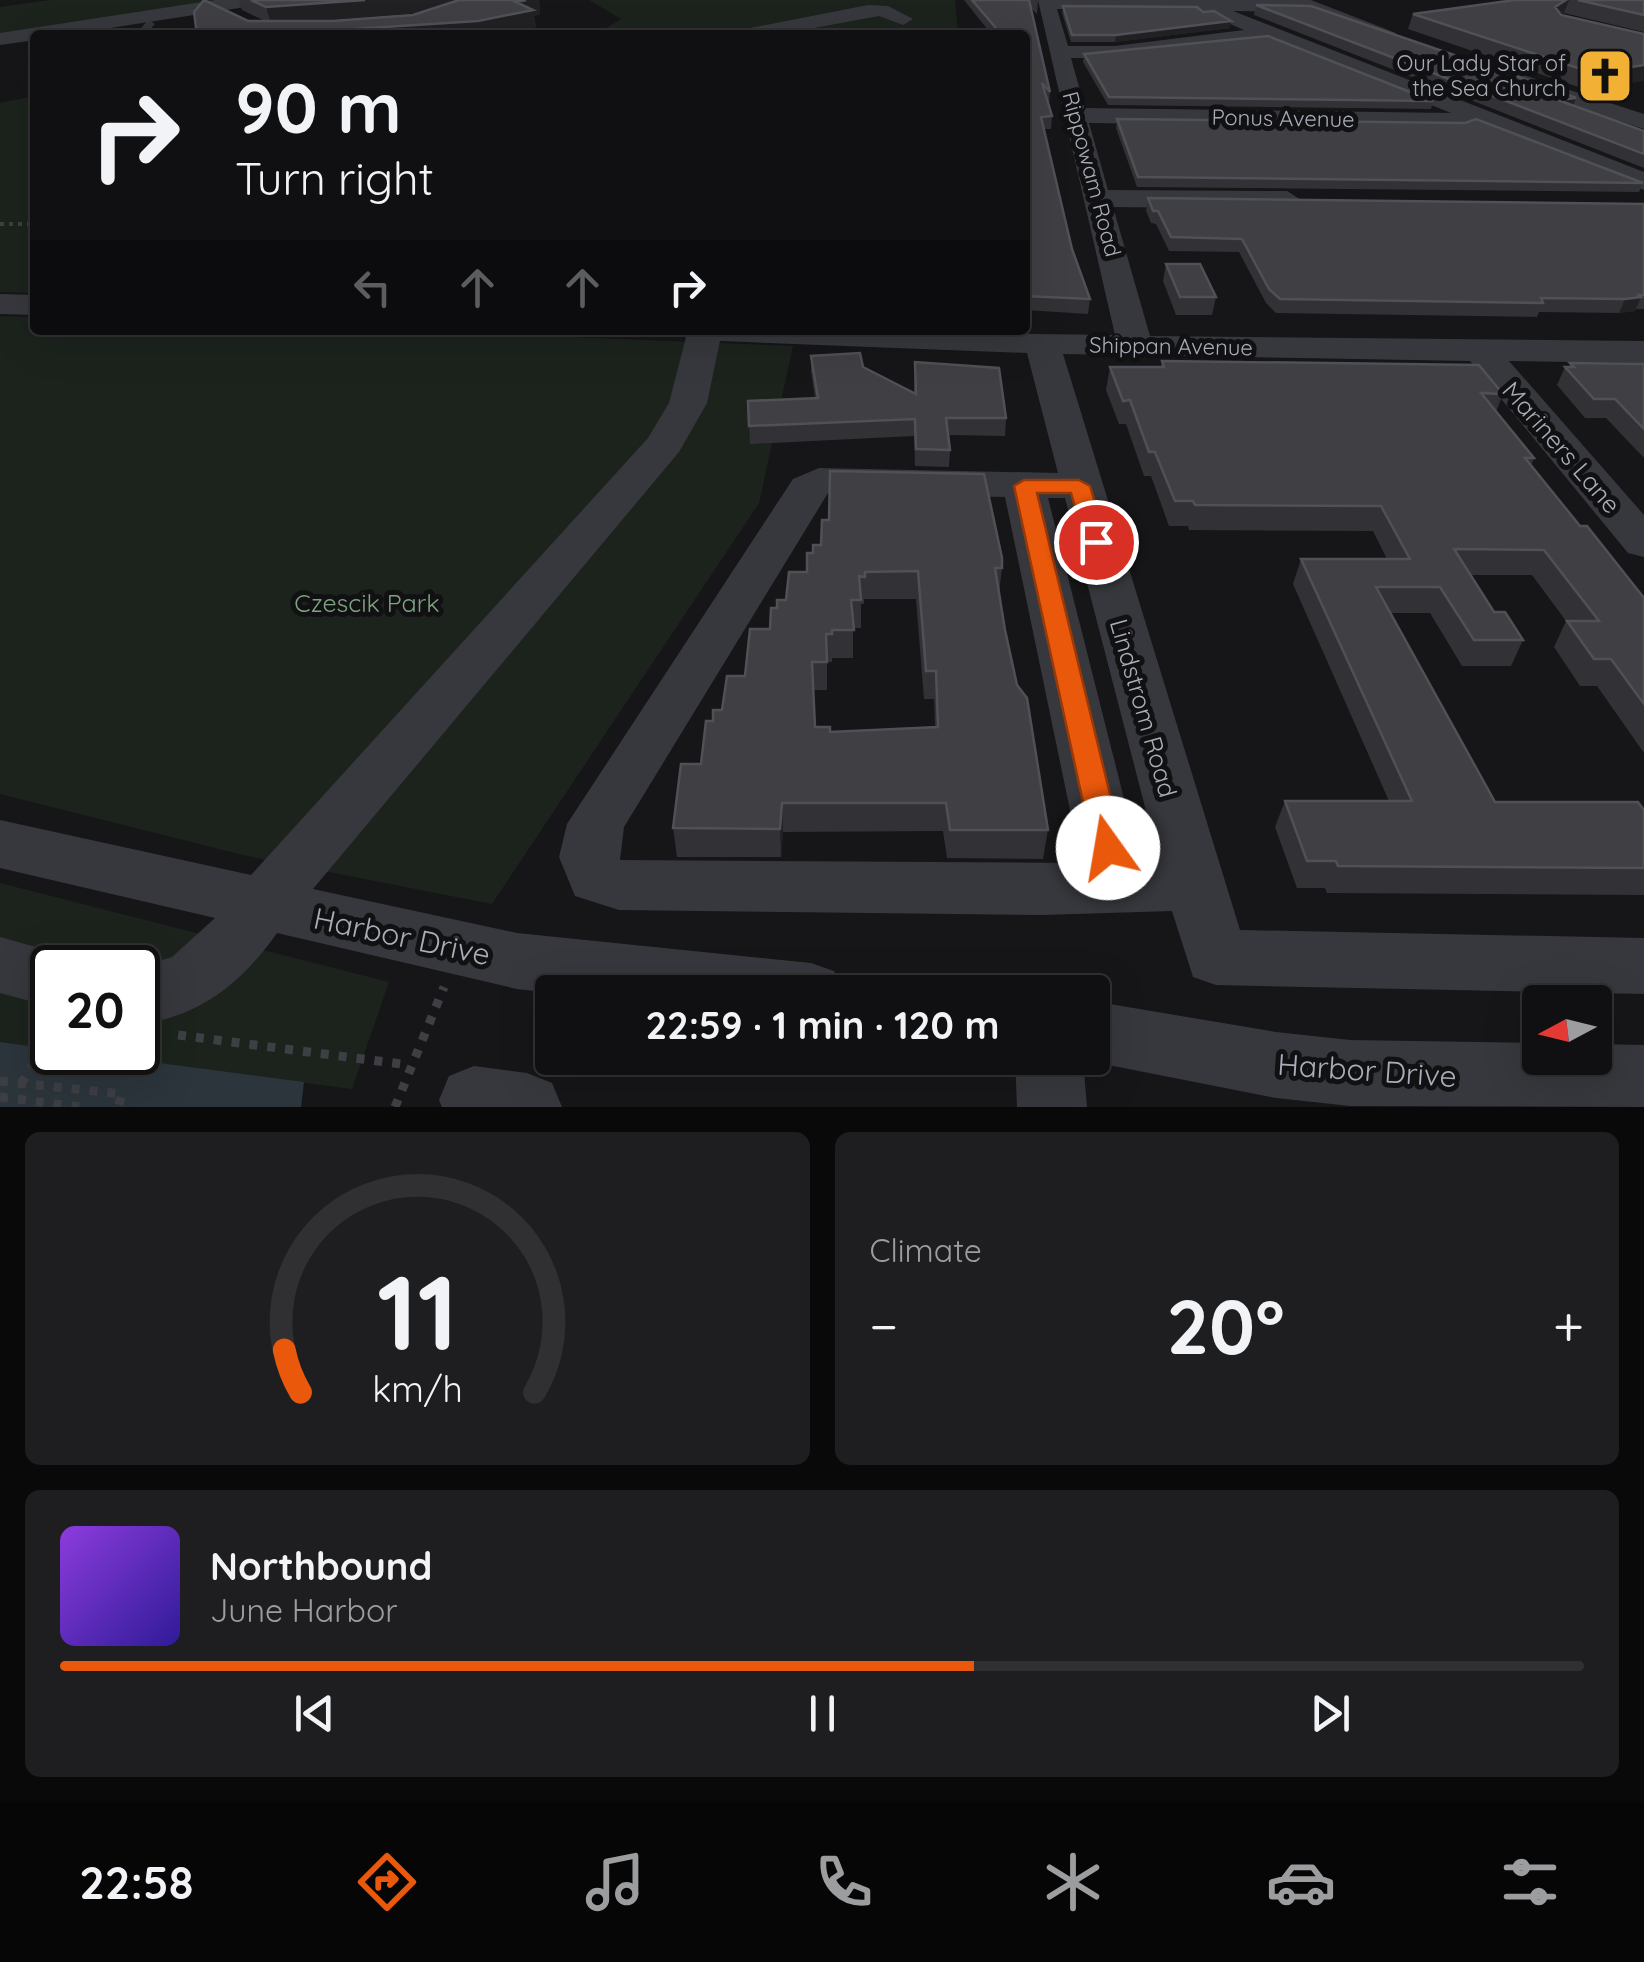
<!DOCTYPE html>
<meta charset="utf-8">
<style>
body{margin:0;font-family:Quicksand,sans-serif;background:#1e1e20;color:#f1f3f6;height:100vh;display:flex;flex-direction:column;font-size:38px;white-space:nowrap}
*{box-sizing:border-box;margin:0}
p{font-size:32px;color:#9c9d9f}
.icon{flex:none;width:55px;height:55px;fill:none;stroke:currentColor;stroke-width:2;stroke-linecap:round;stroke-linejoin:round}
.map{position:relative;height:1107px;overflow:hidden}
.details{display:flex;flex-direction:column;gap:25px;padding:25px;background:#09090a;flex:1}
.details>*{flex:none}
.hud{position:absolute;left:30px;top:30px;width:1000px;height:305px;border-radius:10px;box-shadow:0 10px 40px #0002,0 0 0 2px #303032;background:#101012;color:#f1f3f6;overflow:hidden}
.needle{width:65px;rotate:263deg}
.buttons{position:absolute;left:1522px;top:985px;display:grid;gap:20px}
.buttons a{display:grid;place-items:center;width:90px;height:90px;border-radius:10px;background:#101012;box-shadow:0 10px 40px #0002,0 0 0 2px #303032;font-size:50px}
.speed{position:absolute;left:30px;top:945px;display:flex;gap:20px;font-size:50px;font-weight:700;text-align:center}
.speed>*{display:grid;place-content:center;width:130px;height:130px;border-radius:50%;background:#101012;box-shadow:0 10px 40px #0002,0 0 0 2px #303032;line-height:1}
.speed .limit{border:5px solid #111;border-radius:15px;background:#fff;color:#111}
.pin{position:absolute;display:grid;place-items:center;width:85px;height:85px;color:#fff;margin:-42px;border:5px solid #fff;border-radius:50%;box-shadow:0 2px 10px #0007}
.me{position:absolute;width:110px;margin:-55px;rotate:347deg;stroke-linejoin:round;filter:drop-shadow(0 0 8px #0008)}
.turn{display:flex;align-items:center;gap:35px;height:210px;padding:0 40px;font-size:45px}
.turn .icon{width:130px;height:130px;stroke-width:2.5}
.turn b{display:block;font-size:70px;line-height:85px}
.lanes{display:flex;align-items:center;height:95px;padding:0 40px;background:#0003;justify-content:center;gap:50px;direction:ltr}
.lanes .off{opacity:.35}
.big{font-size:75px;font-weight:700;line-height:1.1}
.details .widget{flex:1;display:flex;flex-direction:column;justify-content:center;gap:15px;min-width:0;padding:0 35px;border-radius:15px;background:#1e1e20}
.details .dial{align-items:center;gap:0}
.dial svg{height:260px;overflow:visible;fill:none;stroke:#303032;stroke-width:7;stroke-linecap:round;text-anchor:middle}
.dial text{fill:#f1f3f6;stroke:none}
.song{display:flex;align-items:center;gap:30px}
.cover{width:120px;height:120px;border-radius:15px;background:linear-gradient(135deg,hsl(270 70% 55%),hsl(250 70% 35%))}
.played{height:10px;border-radius:5px;background:linear-gradient(90deg,#ea580c 60%,#303032 60%)}
.keys{display:flex;justify-content:space-around;direction:ltr}
.heat{display:flex;justify-content:space-between;align-items:center;font-size:55px;direction:ltr}
.details .tiles{flex:1;display:grid;gap:25px;grid-template-columns:1fr 1fr}
.widget:last-child{grid-column:span 2}
.trip{position:absolute;left:535px;top:975px;width:575px;height:100px;border-radius:10px;background:#101012;box-shadow:0 10px 40px #0002,0 0 0 2px #303032;font-weight:700;line-height:100px;text-align:center}
.menu{display:flex;height:160px;justify-content:space-around;align-items:center;background:#060607;color:#9c9d9f}
.menu .icon{width:70px;height:70px}
.menu .active{color:#ea580c}
.menu b{font-size:45px;color:#f1f3f6}
.map>svg:first-child{display:block}
.green{fill:#1c231d}
.water{fill:#2c353c}
.lines{fill:none;stroke-linecap:round;stroke-linejoin:round}
.minor-tunnel{stroke:#333438;stroke-width:21;stroke-dasharray:21 11;stroke-linecap:butt}
.path-far1{stroke:#3d3f44;stroke-width:4;stroke-dasharray:4 5;stroke-linecap:butt}
.path{stroke:#3d3f44;stroke-width:9;stroke-dasharray:8 10;stroke-linecap:butt}
.minor{fill:#37383d;fill-rule:evenodd}
.wall{fill:#323236;fill-rule:evenodd}
.shaded-wall{fill:#212124}
.building{fill:#3f3f44;stroke:#4f5156;stroke-width:2.5;fill-rule:evenodd}
.route{fill:#ea580c;stroke:#983908;stroke-width:2.5}
.labels{text-anchor:middle;dominant-baseline:central;stroke-width:10;stroke-linejoin:round;paint-order:stroke}
.far-poi-label{font-size:22px;fill:#a8adb8;stroke:#111113;text-anchor:end}
.far-street-label{font-size:22px;fill:#a8adb8;stroke:#111113}
.street-label{font-size:25px;fill:#a8adb8;stroke:#111113}
.park-label{font-size:25px;fill:#7fa381;stroke:#111113}
.near-street-label{font-size:30px;fill:#a8adb8;stroke:#111113}
</style>
<div class="map">
<svg width="1644" height="1107" viewBox="0 0 1644 1107">
<rect width="100%" height="100%" fill="#161618"/>
<path class="green" d="M50,0H211V2L0,36V7Z
M589,0H955L958,35H595L621,19Z
M35,96V293L0,292V103Z
M0,316L35,317V330H393L793,346L759,503L492,904L243,855L0,794Z
M0,883L389,982L352,1089L77,1053L138,1052V968H52V1049L0,1042Z"/>
<path class="water" d="M0,1042L304,1082L301,1107H0Z"/>
<g class="lines">
<path class="minor-tunnel" d="M142,27L148,32"/>
<path class="path-far1" d="M0,224H35"/>
<path class="path" d="M178,1035L409,1065
M0,1081L122,1094L118,1107
M21,1084L52,1034
M0,1097L81,1107
M395,1107L444,987"/>
<path class="minor" d="M215,0H262L252,6L65,35H35V40L0,45V33Z
M1038,0H1311L1396,33L1386,39L1309,12L1233,11L1644,172V190L1473,123L1462,128L1089,123L1108,190L1287,191L1301,200L1287,209L1113,207L1150,336L1644,341V363L1509,361L1644,515V557L1628,553L1470,361L1063,354L1240,930L1644,938V994L1216,985L1193,977L1172,911L1042,915L619,910L575,896L559,857L567,824L793,479L819,468L1058,473L1027,353L720,341L707,403L679,452L313,889L517,933L811,963L834,971L844,992L552,993L517,989L277,933C241,984 200,1016 138,1025L135,968L172,957L215,918L0,868V820L251,875L648,438L669,403L686,337L681,330L1115,335ZM1057,9L1215,11L1216,18L1244,30L1115,46H1068ZM1267,39L1451,113L1085,108L1071,58H1115ZM828,493L1005,497L1081,863L620,860L624,827ZM1048,498H1065L1159,861L1140,862Z
M868,5L888,6L913,19L903,25L879,16L776,35H735L745,29Z
M1517,73L1644,114V129L1509,85L1506,80Z
M0,294L35,295V315L0,314Z
M0,937L75,958L80,968H52V1007L0,993Z
M1092,1001L1276,1032L1350,1040L1540,1043V1058H1595V1044L1644,1045V1107L1350,1106L1276,1098L1083,1060L1087,1107H1017L1015,1058H1092Z
M474,1066L527,1073L552,1083L562,1107H442L439,1100L449,1076Z"/>
</g>
<path class="wall" d="M239,0H539L540,14L534,16L536,27L496,35H197L248,21H265L242,10ZM444,5L413,15L332,21H308L413,13Z
M964,0H1038L1037,14L1031,8L1050,92L1049,104L1052,116L1051,129H1044L1072,249L1090,299L1088,314L1025,310V35H992Z
M1515,0H1644V32L1564,13L1561,15L1644,34L1587,90L1408,29L1413,14Z
M1256,5L1576,98L1573,105L1644,131V168L1254,15Z
M1063,6L1203,12L1230,28L1115,42H1071L1062,13Z
M1084,54L1433,101L1431,109L1108,105L1083,62Z
M1117,119L1643,183L1639,192L1137,187L1116,128Z
M1148,198L1644,204V309H1636L1635,311L1619,313L1539,312L1537,317L1276,313L1266,303L1239,252L1169,251L1156,224L1151,223L1146,211Z
M1166,264L1216,297L1212,315H1176L1163,281Z
M811,356L863,367L914,393L915,362L1006,418L1005,436L949,435L950,450L949,467L915,466L914,436L750,444L748,401L815,398L811,372Z
M1162,361L1503,394L1496,412L1534,458L1531,466L1580,526L1644,598V753L1597,686H1580L1554,647L1566,621L1532,575H1471L1494,612L1523,640L1511,666H1462L1430,613H1391L1495,802L1644,810V895L1327,893L1325,888H1297L1275,827L1285,801H1389L1293,584L1301,559H1387L1373,531L1189,530L1188,526H1169L1151,476H1144L1126,424H1119L1106,390L1110,367H1161Z
M1570,363L1644,364V458L1606,418H1585L1557,385L1565,367H1569Z
M1002,568L999,593L1005,630L1048,830L1043,859L947,858L943,831L783,832L781,857H677L673,828L701,764L713,721L722,710L745,676L770,629L777,608L786,600L789,572ZM864,599H916L924,699H934L935,727L830,732L815,727L813,690H827V662H832V658H853V628H861V604H864Z"/>
<path class="shaded-wall" d="M365,0H462L413,13L271,24L266,7Z
M516,0H539L540,14L534,16L536,27L496,35H260L478,21Z
M1566,0H1569L1564,13L1549,22L1555,7Z
M1231,21L1230,28L1115,42L1116,35Z
M1644,65V81L1587,90L1593,73Z
M1576,98L1572,109L1558,100Z
M1641,297L1635,311L1619,313L1625,299Z
M782,803L783,832L781,857L780,829Z"/>
<path class="building" d="M204,0L248,21H332L413,15L459,0H526L516,2L533,10L478,21L260,35H197L194,12Z
M251,0H365L266,7Z
M972,0H1029L1050,92L1042,83L1052,116L1041,117L1072,249L1090,299L1025,296V35H1002Z
M1515,0H1566L1555,7L1561,15L1644,34V65L1593,73L1413,14Z
M1578,0H1644V15Z
M1256,5L1311,6L1559,91L1576,98L1558,100L1644,131V154Z
M1063,6L1197,7L1203,12L1214,11L1231,21L1116,35H1072Z
M1268,36L1433,101L1109,97L1084,54Z
M1117,119L1465,123L1476,119L1643,183L1138,177Z
M1148,198L1644,204V295H1639L1641,297L1625,299L1541,298L1543,303L1280,299L1269,289L1242,239L1171,237L1158,211H1153Z
M1166,264H1200L1216,297H1180Z
M860,353L863,367L916,394L915,362L999,368L1006,418H946L950,450L916,449L915,419L749,426L748,401L818,398L811,356Z
M1162,361L1479,365L1503,394L1481,393L1534,458H1525L1580,526H1587L1644,598V704L1611,659H1594L1567,621H1599L1544,550L1454,549L1494,612H1505L1523,640H1474L1440,587H1376L1495,802H1638L1644,810V868L1338,866L1336,861H1307L1285,801H1412L1301,559H1410L1381,506L1195,505L1193,501H1175L1155,452H1149L1130,400L1123,401L1110,367H1164Z
M1570,363L1644,364V429L1615,399H1594L1565,367H1574Z
M830,471L984,474L1002,558V568H995L1005,630L1017,685L1027,698L1048,830H950L946,803H782L780,829L673,828L681,764H701L706,721H713V710H722L727,676H745L750,629H770L771,608H777V600H786L789,572H807V553H813V545H821L822,520H829ZM918,571L926,671H936L938,727L830,732V727H815L812,662H827L826,634H832V630H854L851,600H861L859,576L865,577V572Z"/>
<path class="route" d="M1079,480L1090,486L1107,542L1104,547L1096,549L1085,542L1071,493H1037L1123,848L1118,857L1108,860L1097,857L1093,848L1014,486L1024,480Z"/>
<defs>
<g id="church-square" transform="scale(2.875)"><rect x="-9" y="-9" width="18" height="18" rx="4" fill="#f2b134" stroke="#111113"/><path d="M-1.2-6h2.4v3.5h3.3v2.4h-3.3V6h-2.4V-.1h-3.3v-2.4h3.3Z" fill="#111"/></g>
</defs>
<g fill-rule="evenodd">
<use href="#church-square" x="1605" y="76"/>
</g>
<g class="labels">
<g class="far-poi-label">
<text x="1566" y="63">Our Lady Star of<tspan x="1566" dy="25">the Sea Church</tspan></text>
</g>
<g class="far-street-label">
<text transform="translate(1283 118) rotate(1)">Ponus Avenue</text>
<text transform="translate(1092 174) rotate(75)">Rippowam Road</text>
<text transform="translate(1171 346) rotate(1)">Shippan Avenue</text>
</g>
<g class="street-label">
<text transform="translate(1562 447) rotate(49)">Mariners Lane</text>
<text transform="translate(1144 708) rotate(74)">Lindstrom Road</text>
</g>
<g class="park-label">
<text x="367" y="602">Czescik Park</text>
</g>
<g class="near-street-label">
<text transform="translate(402 936) rotate(12)">Harbor Drive</text>
<text transform="translate(1367 1070) rotate(4)">Harbor Drive</text>
</g>
</g>
</svg>
<div class="buttons">
<a><svg class="needle" viewBox="-14 -14 28 28"><path d="M0-13l5 13h-10z" fill="#e53935"/><path d="M0 13l5-13h-10z" fill="#9c9d9f"/></svg></a>
</div>
<div class="speed"><div class="limit">20</div></div>
<div class="pin" style="left:1096px;top:542px;background:#d93025"><svg class="icon" aria-label="arrive" viewBox="0 0 24 24"><path d="M6 21V4h12l-3 4 3 4H6"/></svg></div>
<svg class="me" style="left:1108px;top:848px" viewBox="-20 -20 40 40"><circle r="19" fill="#fff"/><path d="M0-13L10 11 0 6-10 11z" fill="#ea580c"/></svg>
<div class="trip">22:59 · 1 min · 120 m</div>
<div class="hud">
<div class="turn"><svg class="icon" aria-label="right" viewBox="0 0 24 24"><path d="M7 20v-9h11M14 6l5 5-5 5"/></svg><div><b>90 m</b>Turn right</div></div>
<div class="lanes"><svg class="icon off" aria-label="left" viewBox="0 0 24 24"><path d="M17 20v-9H6M10 6l-5 5 5 5"/></svg><svg class="icon off" aria-label="ahead" viewBox="0 0 24 24"><path d="M12 20V5M6 11l6-6 6 6"/></svg><svg class="icon off" aria-label="ahead" viewBox="0 0 24 24"><path d="M12 20V5M6 11l6-6 6 6"/></svg><svg class="icon" aria-label="right" viewBox="0 0 24 24"><path d="M7 20v-9h11M14 6l5 5-5 5"/></svg></div>
</div>
</div>
<section class="details">
<div class="tiles">
<div class="widget dial"><svg viewBox="0 0 100 80">
<path d="M14 69A42 42 0 1 1 86 69"/>
<path d="M14 69A42 42 0 0 1 9 56" stroke="#ea580c"/>
<text x="50" y="56" font-size="32" font-weight="700">11</text>
<text x="50" y="72" font-size="11">km/h</text>
</svg></div>
<div class="widget"><p>Climate</p>
<div class="heat"><a>−</a><b class="big">20°</b><a>+</a></div>
</div>
<div class="widget">
<div class="song"><i class="cover"></i><div><b>Northbound</b><p>June Harbor</p></div></div>
<div class="played"></div>
<div class="keys"><svg class="icon" aria-label="previous" viewBox="0 0 24 24"><path d="M18 5L8 12l10 7zM5 5v14"/></svg><svg class="icon" aria-label="pause" viewBox="0 0 24 24"><path d="M8 5v14M16 5v14"/></svg><svg class="icon" aria-label="next" viewBox="0 0 24 24"><path d="M6 5l10 7-10 7zM19 5v14"/></svg></div>
</div>
</div>
</section>
<nav class="menu">
<b>22:58</b>
<svg class="icon active" aria-label="directions" viewBox="0 0 24 24"><path d="M12 3l9 9-9 9-9-9zM9 14v-3h6M13 9l2 2-2 2"/></svg>
<svg class="icon" aria-label="music" viewBox="0 0 24 24"><path d="M9 18V5l10-2v13"/><circle cx="6" cy="18" r="3"/><circle cx="16" cy="16" r="3"/></svg>
<svg class="icon" aria-label="phone" viewBox="0 0 24 24"><path d="M5 4h4l2 5-3 2q2 4 5 5l2-3 5 2v4C11 20 4 13 5 4z"/></svg>
<svg class="icon" aria-label="climate" viewBox="0 0 24 24"><path d="M12 3v18M4 7l16 10M4 17L20 7"/></svg>
<svg class="icon" aria-label="car" viewBox="0 0 24 24"><path d="M5 17H2v-5l4-1 3-4h7l3 4 3 1v5h-3M9 17h6M6 11h13"/><circle cx="7" cy="17" r="2"/><circle cx="17" cy="17" r="2"/></svg>
<svg class="icon" aria-label="filters" viewBox="0 0 24 24"><path d="M4 7h16M4 17h16"/><circle cx="9" cy="7" r="2"/><circle cx="15" cy="17" r="2"/></svg>
</nav>
